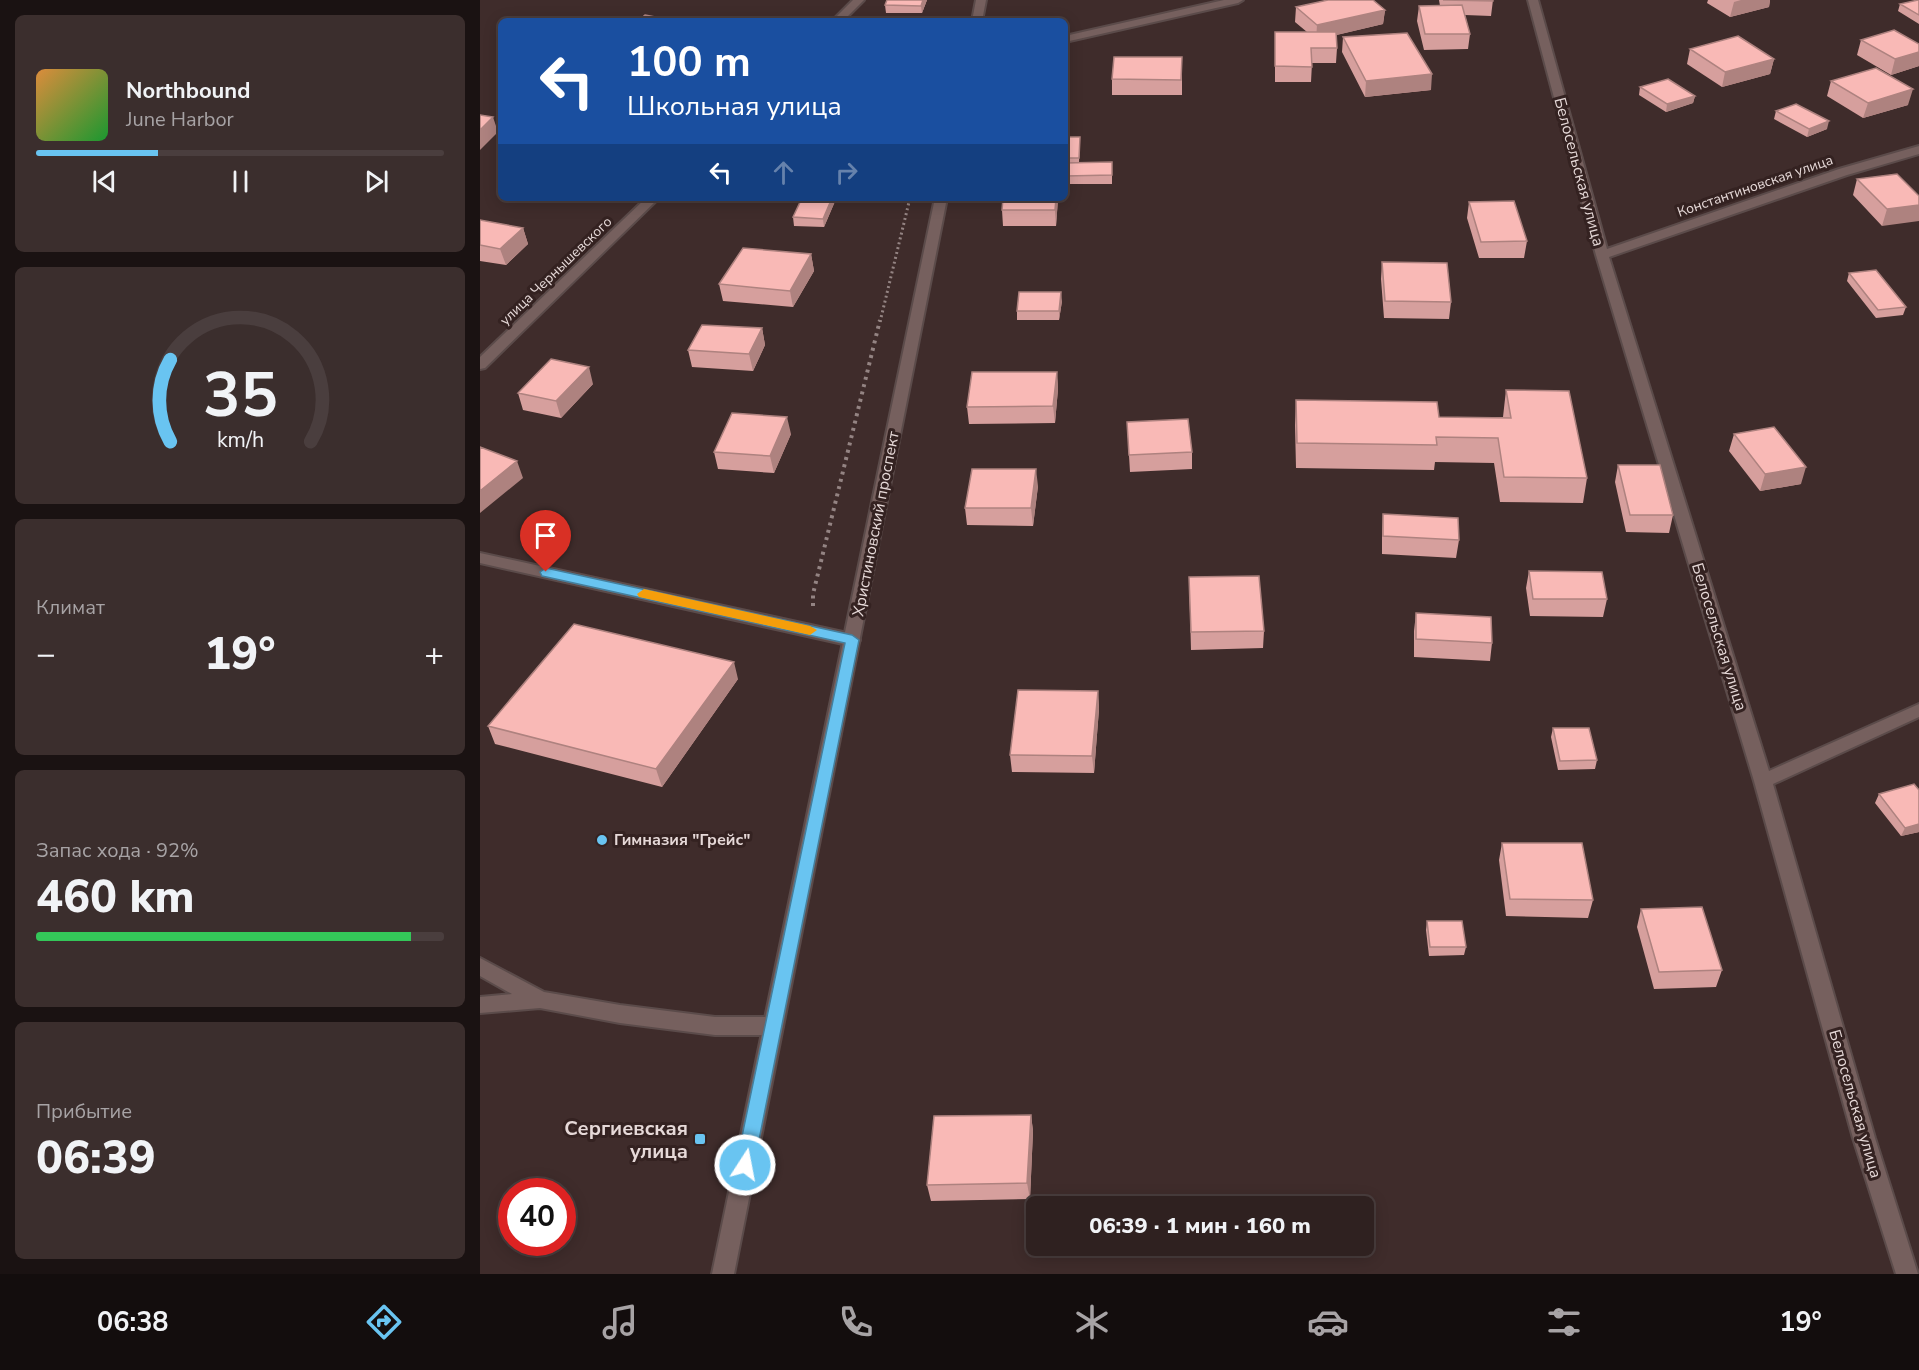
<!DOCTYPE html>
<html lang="ru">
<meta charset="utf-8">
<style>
body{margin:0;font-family:"Nunito Sans",sans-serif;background:#3b2e2d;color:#f1f3f6;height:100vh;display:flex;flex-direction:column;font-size:22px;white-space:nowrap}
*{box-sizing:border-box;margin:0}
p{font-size:20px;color:#a7a3a5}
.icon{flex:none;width:33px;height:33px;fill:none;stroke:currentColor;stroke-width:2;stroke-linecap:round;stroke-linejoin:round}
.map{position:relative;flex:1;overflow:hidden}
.sheet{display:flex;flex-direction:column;gap:15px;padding:15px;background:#1a1212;width:480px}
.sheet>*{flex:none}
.hud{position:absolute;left:18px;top:18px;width:570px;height:183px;border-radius:9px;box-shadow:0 3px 15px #0003,0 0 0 2px #4a3e3e;background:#1a4fa0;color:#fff;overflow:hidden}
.speed{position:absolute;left:18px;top:1178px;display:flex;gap:12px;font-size:30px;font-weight:700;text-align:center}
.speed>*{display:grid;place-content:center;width:78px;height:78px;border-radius:50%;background:#2f2120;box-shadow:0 3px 15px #0003,0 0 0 2px #4a3e3e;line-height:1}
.speed .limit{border:9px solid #d22;background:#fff;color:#111}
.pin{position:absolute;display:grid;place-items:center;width:51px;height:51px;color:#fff;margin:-62px -26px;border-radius:50% 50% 50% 0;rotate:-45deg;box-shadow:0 0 6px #0007}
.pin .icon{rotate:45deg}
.me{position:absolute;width:66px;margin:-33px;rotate:11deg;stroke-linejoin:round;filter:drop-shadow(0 0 4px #0008)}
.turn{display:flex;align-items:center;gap:21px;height:126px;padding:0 30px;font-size:27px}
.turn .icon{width:78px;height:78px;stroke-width:2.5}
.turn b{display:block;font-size:42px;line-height:51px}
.lanes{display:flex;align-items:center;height:57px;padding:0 30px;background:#0003;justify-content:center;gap:30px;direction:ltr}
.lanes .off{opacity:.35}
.big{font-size:45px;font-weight:800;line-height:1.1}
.sheet .tile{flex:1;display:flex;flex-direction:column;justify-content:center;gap:9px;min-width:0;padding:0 21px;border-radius:9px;background:#3b2e2d}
.sheet .dial{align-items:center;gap:0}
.dial svg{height:156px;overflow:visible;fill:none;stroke:#4a3e3e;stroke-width:7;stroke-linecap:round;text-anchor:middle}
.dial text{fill:#f1f3f6;stroke:none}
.song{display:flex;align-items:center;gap:18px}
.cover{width:72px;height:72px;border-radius:9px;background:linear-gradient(135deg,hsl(30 70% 55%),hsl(130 70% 35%))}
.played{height:6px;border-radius:3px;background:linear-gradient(90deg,#69c4f1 30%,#4a3e3e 30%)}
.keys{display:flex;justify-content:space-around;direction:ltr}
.heat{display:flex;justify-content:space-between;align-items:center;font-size:33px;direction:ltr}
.charge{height:9px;border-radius:4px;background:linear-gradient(90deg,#34c759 92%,#4a3e3e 0)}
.trip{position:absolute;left:546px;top:1196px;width:348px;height:60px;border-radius:9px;background:#2f2120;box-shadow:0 3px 15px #0003,0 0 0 2px #4a3e3e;font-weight:800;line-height:60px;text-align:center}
.menu{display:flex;height:96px;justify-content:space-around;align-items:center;background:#130d0d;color:#a7a3a5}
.menu .icon{width:42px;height:42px}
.menu .current{color:#69c4f1}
.menu b{font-size:27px;color:#f1f3f6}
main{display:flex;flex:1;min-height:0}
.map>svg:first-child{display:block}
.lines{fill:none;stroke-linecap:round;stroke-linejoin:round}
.service-casing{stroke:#5b4b4a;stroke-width:4}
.minor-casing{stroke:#5b4b4a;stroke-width:4}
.tertiary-casing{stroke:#5b4b4a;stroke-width:4}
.path-far1{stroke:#948483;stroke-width:3;stroke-dasharray:2 3;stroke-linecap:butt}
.path{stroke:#948483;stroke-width:4;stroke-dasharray:3 4.5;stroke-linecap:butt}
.service{fill:#76605e;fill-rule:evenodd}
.minor{fill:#76605e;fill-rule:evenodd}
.tertiary{fill:#76605e;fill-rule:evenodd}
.wall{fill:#d69f9d}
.shaded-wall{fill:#ae827f}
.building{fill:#f9b9b6;stroke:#ae827f;stroke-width:1.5}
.route{fill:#69c4f1;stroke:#447f9d;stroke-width:1.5}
.slow{fill:#f59e0b}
.poi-dot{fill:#69c4f1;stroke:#342221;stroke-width:2}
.labels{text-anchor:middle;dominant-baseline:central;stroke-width:6;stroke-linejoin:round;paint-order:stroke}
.far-street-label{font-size:14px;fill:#e6d9d8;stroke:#342221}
.street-label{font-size:16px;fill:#e6d9d8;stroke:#342221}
.poi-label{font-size:16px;font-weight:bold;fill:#e6d9d8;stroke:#342221;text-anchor:start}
.near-poi-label{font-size:20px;font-weight:bold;fill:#e6d9d8;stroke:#342221;text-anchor:end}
</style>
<main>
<section class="sheet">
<div class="tile">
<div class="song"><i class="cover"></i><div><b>Northbound</b><p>June Harbor</p></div></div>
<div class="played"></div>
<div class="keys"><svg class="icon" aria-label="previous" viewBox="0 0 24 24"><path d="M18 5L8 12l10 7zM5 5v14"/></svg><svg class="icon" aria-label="pause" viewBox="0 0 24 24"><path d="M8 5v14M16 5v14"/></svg><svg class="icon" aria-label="next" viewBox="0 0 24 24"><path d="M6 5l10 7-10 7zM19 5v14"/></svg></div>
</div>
<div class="tile dial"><svg viewBox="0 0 100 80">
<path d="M14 69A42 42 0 1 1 86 69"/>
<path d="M14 69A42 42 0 0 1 14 27" stroke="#69c4f1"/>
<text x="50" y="56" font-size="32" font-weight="700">35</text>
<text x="50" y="72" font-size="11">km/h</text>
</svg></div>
<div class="tile"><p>Климат</p>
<div class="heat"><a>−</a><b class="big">19°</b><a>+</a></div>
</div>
<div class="tile"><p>Запас хода · 92%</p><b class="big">460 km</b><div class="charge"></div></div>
<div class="tile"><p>Прибытие</p><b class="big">06:39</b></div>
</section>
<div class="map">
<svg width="1439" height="1274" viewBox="0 0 1439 1274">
<rect width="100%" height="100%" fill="#3f2c2b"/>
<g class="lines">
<g class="service-casing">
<path id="service" d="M0,958L64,992L140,1005L235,1017H293L300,1020L303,1026L300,1032L293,1035H235L140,1023L60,1008L0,1013V997L32,994L0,976Z"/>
</g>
<g class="minor-casing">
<path id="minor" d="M373,0H384L363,21H352Z
M744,0H763L758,3L585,42V36Z
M1048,0H1058L1127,249L1359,169L1439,146V154L1367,175L1129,257L1289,771L1439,704V717L1293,784L1395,1138L1438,1274H1416L1373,1138L1274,781L1116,255Z
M166,198H179L5,368L0,369V357Z
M0,553L372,634L378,636L380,640L378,644L372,646L0,563Z"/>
</g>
<g class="tertiary-casing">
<path id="tertiary" d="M496,0H506L502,21H492Z
M455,198H467L254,1274H232Z"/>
</g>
<path class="path-far1" d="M400,322L430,198"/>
<path class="path" d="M333,606V594L400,320"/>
<use href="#service" class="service"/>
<use href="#minor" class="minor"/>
<use href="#tertiary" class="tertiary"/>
</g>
<path class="wall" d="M447,0L442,13H406L405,5Z
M959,0H1013L1011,16L985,15L990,34L988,49L944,50L937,21L939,6H960Z
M1228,0H1290L1289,7L1250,17L1227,3Z
M1439,0V24L1418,11L1420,4Z
M816,7L905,10L903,24L856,35L857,48L856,63H832L831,82H795V32H827L815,22Z
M863,37L951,90L885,97L862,52Z
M1381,40L1439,44V66L1411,75L1377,55Z
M1210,49L1294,59L1290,74L1242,87L1207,64Z
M702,57V95H632V79Z
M1351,81L1428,105L1383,118L1347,96Z
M1160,87L1215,96L1213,103L1186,112L1159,95Z
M1296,111L1347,129L1327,137L1294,119Z
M585,137H600L599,162H632V184H585Z
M1377,179L1439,196L1402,226L1373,195Z
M523,198H578L576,226H523L522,210Z
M356,199L344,227L314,226L313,217Z
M989,202L1047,241L1044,258H999L987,218Z
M0,220L43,228L48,244L26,265L0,261Z
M331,254L334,271L313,307L243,301L239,284Z
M902,262L971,302L969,319L904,318L901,279Z
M1369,273L1426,307L1423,315L1396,318L1367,281Z
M582,301L579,320H537V311Z
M282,328L285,345L273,371L212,367L208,350Z
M577,372L578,389L575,423L489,424L487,407Z
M113,384L81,418L43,410L38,393Z
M1026,390L1107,478L1103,503L1020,502L1014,463L955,462L954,470L816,468L815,425L816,400L959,417H1023Z
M647,422L712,452V469L650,472Z
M311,434L294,473L238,469L234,452Z
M1254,434L1321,484L1280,491L1249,451Z
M1138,465L1193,515L1189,533L1146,532L1135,482Z
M558,486L553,526L487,525L485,508Z
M903,514L979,540L976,558L902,554V531Z
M1049,571L1127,599L1123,617L1050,616L1046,588Z
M709,577L784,631L783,648L711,650Z
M936,613L1012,643L1010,661L934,657V631Z
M258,679L182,787L15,744L8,726Z
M618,691L619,709L614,773L532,772L530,755Z
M1073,728L1117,760L1115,769L1078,770L1071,737Z
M1399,794L1439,832L1421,836L1395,803Z
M1022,843L1113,900L1108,918L1026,916L1019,860Z
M1161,909L1242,970L1236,987L1174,989L1157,927Z
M947,921L986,947L984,955L949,956L946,930Z
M551,1115L553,1131L550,1199L451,1201L447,1185Z"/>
<path class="shaded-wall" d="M443,0H447L442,13L441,6Z
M1261,0H1290L1289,7L1250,17L1254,2Z
M905,10L903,24L836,40L837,25Z
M1439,52V66L1411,75L1415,59Z
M1294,59L1290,74L1242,87L1245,72Z
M952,74L951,90L885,97L886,81Z
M1433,89L1428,105L1383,118L1388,103Z
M1215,96L1213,103L1186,112L1187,104Z
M13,117L18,132L0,150V130Z
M1349,121L1347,129L1327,137L1329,129Z
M352,198H356V199L344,227L343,219Z
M576,198H578V200L576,226L575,210Z
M1439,205V221L1402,226L1407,209Z
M43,228L48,244L26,265L20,249Z
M331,254L334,271L313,307L310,291Z
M581,292L582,301L579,320V311Z
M282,328L285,345L273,371L269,354Z
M109,367L113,384L81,418L76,401Z
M577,372L578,389L575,423L573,406Z
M307,417L311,434L294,473L290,456Z
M37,461L43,478L0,513V491Z
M1326,467L1321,484L1280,491L1285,474Z
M556,469L558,486L553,526L551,508Z
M254,662L258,679L182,787L176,769Z
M618,691L619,709L614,773L612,756Z
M1439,824V832L1421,836L1425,828Z
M551,1115L553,1131L550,1199L547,1183Z"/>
<path class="building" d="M407,0H443L441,6L405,5Z
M848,0H893L905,10L837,25L816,7Z
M963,0H1013V1Z
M1439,0V15L1420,4L1438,0Z
M982,5L990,34H945L939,6Z
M165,15L196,21H158Z
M1414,30L1439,44V52L1415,59L1381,40Z
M795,32H856L857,48H831L832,67L795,66Z
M927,33L952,74L886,81L863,37Z
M1258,36L1294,59L1245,72L1210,49Z
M634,57H702L701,80L632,79Z
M1396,68L1433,89L1388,103L1351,81Z
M1188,79L1215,96L1187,104L1160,87Z
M1316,104L1349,121L1329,129L1296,111Z
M0,115L13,117L0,130Z
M585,137H600L599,158H585Z
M632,162V175L585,176V163Z
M1417,174L1439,196V205L1407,209L1377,179Z
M322,198H352L343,219L313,217Z
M523,198H576L575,210H522Z
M1034,201L1047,241L1001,242L989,202Z
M0,220L43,228L20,249L0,245Z
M263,248L331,254L310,291L239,284Z
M902,262L967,263L971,302L905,301Z
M1396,270L1426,307L1398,310L1369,273Z
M539,292H581L579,311H537Z
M222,325L282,328L269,354L208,350Z
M71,359L109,367L76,401L38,393Z
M492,372H577L573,406L487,407Z
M1026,390L1089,391L1107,478L1024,477L1018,438L956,437L957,445L817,443L816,400L957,402L959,417L1031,418Z
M252,413L307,417L290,456L234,452Z
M708,419L712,452L649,455L647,422Z
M1294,427L1326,467L1285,474L1254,434Z
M0,447L37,461L0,491Z
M1138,465H1180L1193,515H1150Z
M492,469H556L551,508H485Z
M903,514L978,518L979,540L903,536Z
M1049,571L1122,572L1127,599H1053Z
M779,576L784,631L711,632L709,577Z
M936,613L1011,617L1012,643L936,639Z
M94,624L254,662L176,769L8,726Z
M538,690L618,691L612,756L530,755Z
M1073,728H1109L1117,760L1080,761Z
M1434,784L1439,790V824L1425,828L1399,794Z
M1022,843H1102L1113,900L1030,899Z
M1222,907L1242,970L1179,972L1161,909Z
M947,921H982L986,947H950Z
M551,1115L547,1183L447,1185L454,1116Z"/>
<path class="route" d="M66,568L372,635L379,640L274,1165L271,1170L265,1173L259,1170L256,1165L365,643L62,576L60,572Z"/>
<path class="slow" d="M164,589L330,626L337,630L330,635L159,597L157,594Z"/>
<g class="poi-dot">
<circle cx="122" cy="840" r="6"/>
<rect x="214" y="1133" width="12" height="12" rx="3"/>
</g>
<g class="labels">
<g class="far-street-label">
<text transform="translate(1275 186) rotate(-19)">Константиновская улица</text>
<text transform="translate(76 271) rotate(-44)">улица Чернышевского</text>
</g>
<g class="street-label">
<text transform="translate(1099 172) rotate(75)">Белосельская улица</text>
<text transform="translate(396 524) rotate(-79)">Христиновский проспект</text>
<text transform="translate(1239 637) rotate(73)">Белосельская улица</text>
<text transform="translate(1375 1104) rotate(74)">Белосельская улица</text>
</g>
<g class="poi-label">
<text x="134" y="840">Гимназия "Грейс"</text>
</g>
<g class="near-poi-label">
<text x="208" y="1128">Сергиевская<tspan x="208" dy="23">улица</tspan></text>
</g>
</g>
</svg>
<div class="speed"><div class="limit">40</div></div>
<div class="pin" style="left:66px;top:572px;background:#d93025"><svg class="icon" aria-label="arrive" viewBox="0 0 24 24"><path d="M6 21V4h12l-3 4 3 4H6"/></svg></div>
<svg class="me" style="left:265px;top:1165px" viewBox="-20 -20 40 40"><circle r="17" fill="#69c4f1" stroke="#fff" stroke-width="3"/><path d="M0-11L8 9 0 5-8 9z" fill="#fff"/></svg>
<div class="trip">06:39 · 1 мин · 160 m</div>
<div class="hud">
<div class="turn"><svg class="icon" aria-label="left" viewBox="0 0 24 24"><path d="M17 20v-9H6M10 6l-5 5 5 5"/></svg><div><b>100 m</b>Школьная улица</div></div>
<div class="lanes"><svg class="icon" aria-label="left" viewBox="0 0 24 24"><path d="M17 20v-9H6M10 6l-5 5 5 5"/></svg><svg class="icon off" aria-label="ahead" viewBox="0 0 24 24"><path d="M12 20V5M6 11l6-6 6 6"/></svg><svg class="icon off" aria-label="right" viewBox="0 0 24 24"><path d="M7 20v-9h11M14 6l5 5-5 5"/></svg></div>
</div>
</div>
</main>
<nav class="menu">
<b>06:38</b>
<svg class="icon current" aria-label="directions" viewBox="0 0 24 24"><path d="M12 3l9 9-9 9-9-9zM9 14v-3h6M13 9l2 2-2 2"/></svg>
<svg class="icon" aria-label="music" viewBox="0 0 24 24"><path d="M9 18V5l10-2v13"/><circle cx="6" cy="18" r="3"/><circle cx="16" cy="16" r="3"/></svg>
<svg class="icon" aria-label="phone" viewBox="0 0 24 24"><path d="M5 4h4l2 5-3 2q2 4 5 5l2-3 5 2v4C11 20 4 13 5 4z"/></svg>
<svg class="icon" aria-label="climate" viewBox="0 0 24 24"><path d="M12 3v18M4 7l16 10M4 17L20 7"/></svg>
<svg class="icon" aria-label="car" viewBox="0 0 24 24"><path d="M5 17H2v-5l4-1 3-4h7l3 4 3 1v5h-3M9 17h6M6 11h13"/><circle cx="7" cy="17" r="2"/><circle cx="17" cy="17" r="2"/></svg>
<svg class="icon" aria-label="filters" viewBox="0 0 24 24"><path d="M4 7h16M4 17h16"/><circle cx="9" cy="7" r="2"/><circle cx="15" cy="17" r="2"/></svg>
<b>19°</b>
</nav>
